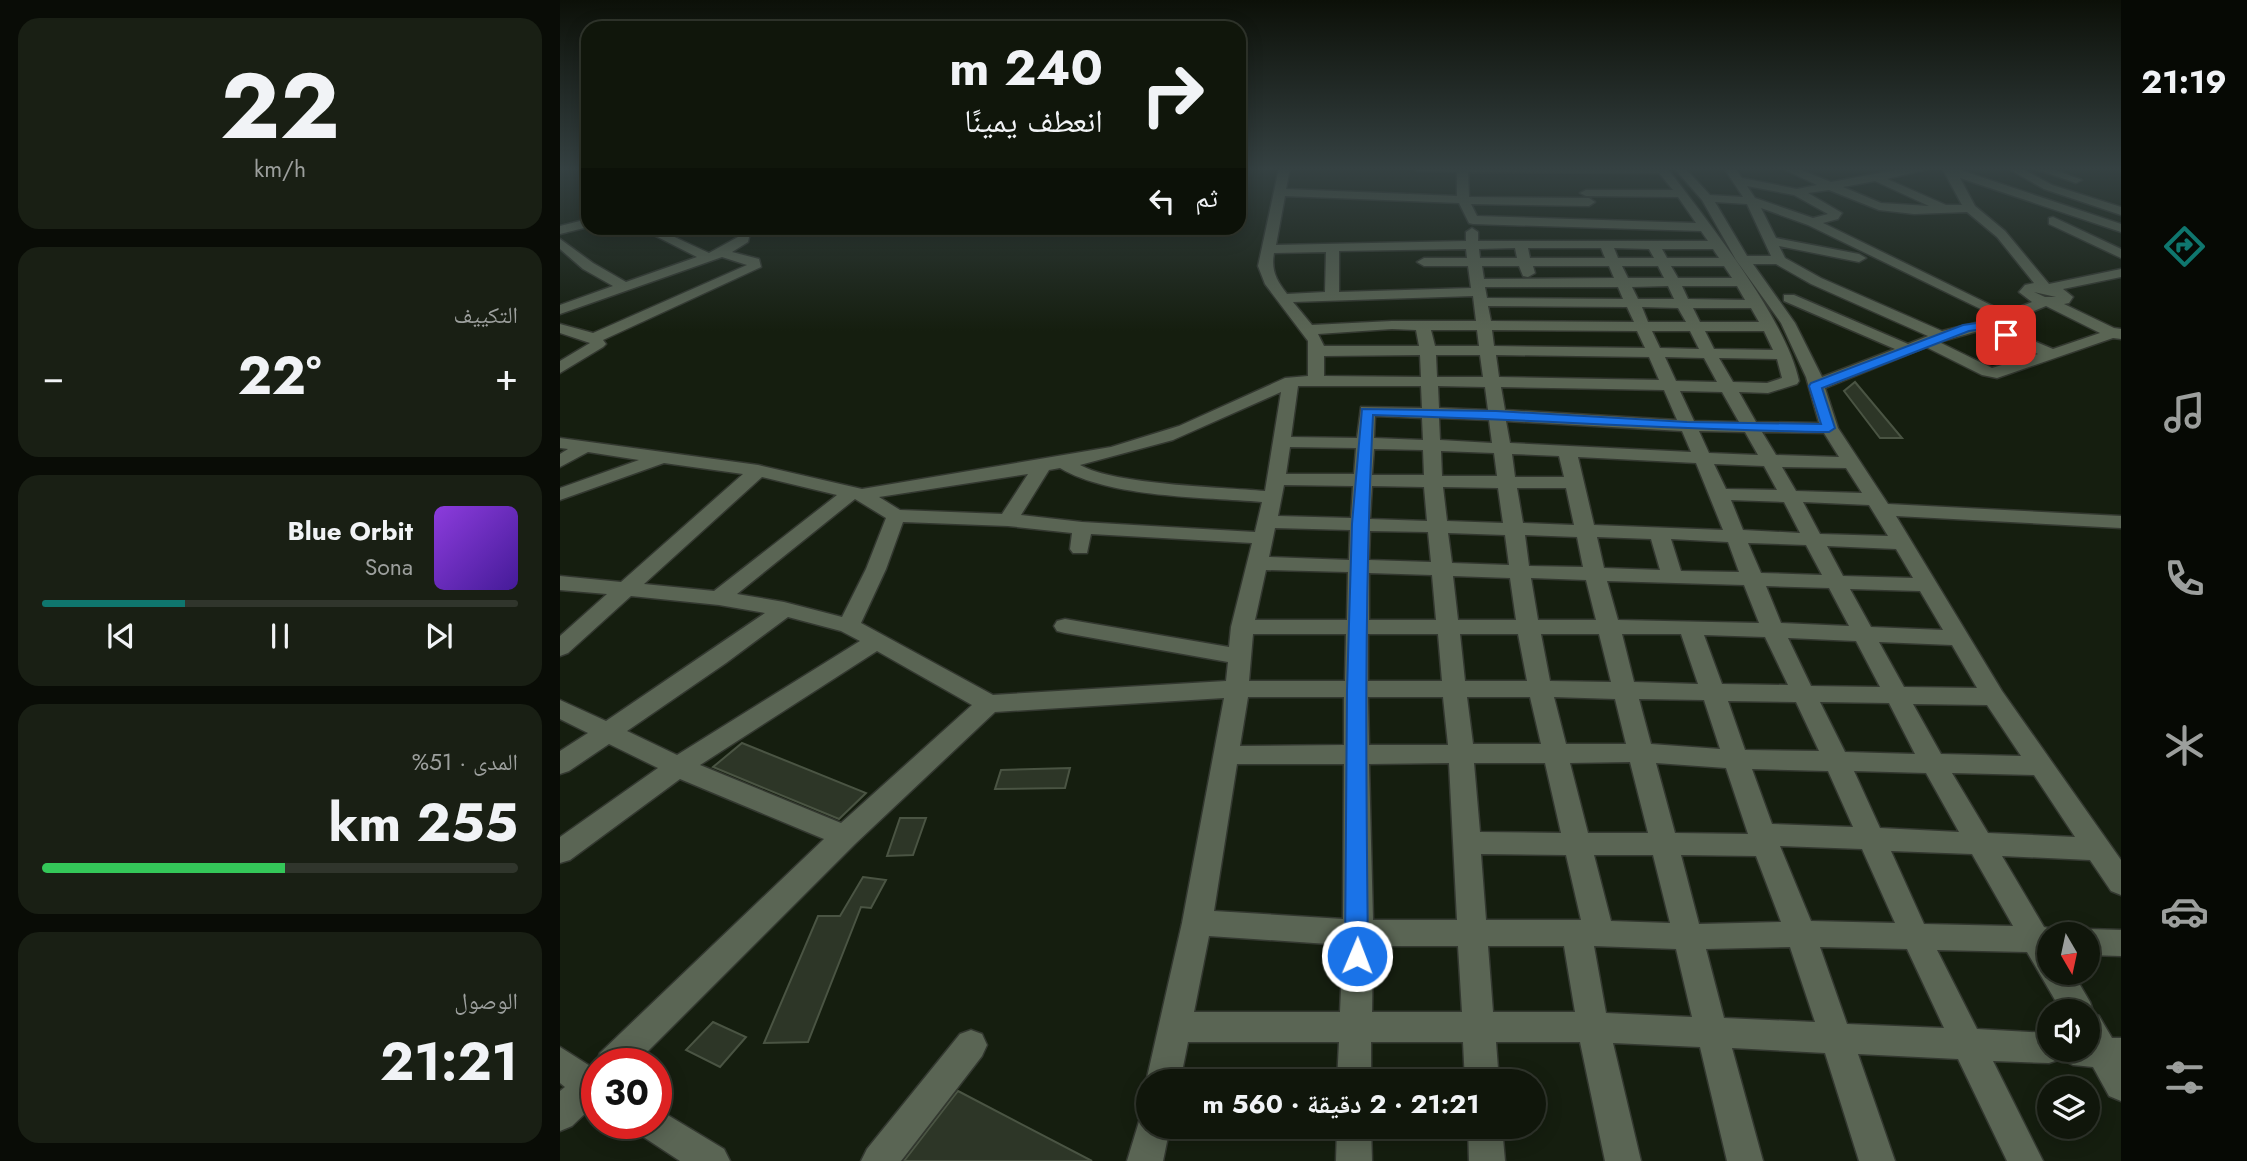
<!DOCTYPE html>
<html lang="ar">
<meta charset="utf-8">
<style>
body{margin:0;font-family:Jost,"Noto Naskh Arabic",sans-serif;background:#191f14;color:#f1f3f6;direction:rtl;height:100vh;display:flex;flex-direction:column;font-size:26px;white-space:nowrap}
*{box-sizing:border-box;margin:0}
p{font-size:23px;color:#9c9f9d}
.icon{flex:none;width:38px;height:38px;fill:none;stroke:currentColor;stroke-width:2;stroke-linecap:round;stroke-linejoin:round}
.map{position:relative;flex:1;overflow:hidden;direction:ltr}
.details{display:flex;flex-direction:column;gap:18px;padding:18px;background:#090c06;width:560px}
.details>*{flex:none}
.banner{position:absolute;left:21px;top:21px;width:665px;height:214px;border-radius:21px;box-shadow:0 4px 18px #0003,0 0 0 2px #30352c;direction:rtl;background:#10160b;color:#f1f3f6;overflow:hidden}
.needle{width:46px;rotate:171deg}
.controls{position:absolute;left:1477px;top:922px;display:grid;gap:14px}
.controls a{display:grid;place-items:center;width:63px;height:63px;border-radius:50%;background:#10160b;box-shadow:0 4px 18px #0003,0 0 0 2px #30352c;font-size:35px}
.speed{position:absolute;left:21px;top:1048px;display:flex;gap:14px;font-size:35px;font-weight:700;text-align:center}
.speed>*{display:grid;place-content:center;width:91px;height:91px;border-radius:50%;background:#10160b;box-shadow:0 4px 18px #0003,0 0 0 2px #30352c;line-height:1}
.speed .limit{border:10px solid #d22;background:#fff;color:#111}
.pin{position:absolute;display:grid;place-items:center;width:60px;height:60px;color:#fff;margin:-30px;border-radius:14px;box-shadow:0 4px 10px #0006}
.me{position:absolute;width:77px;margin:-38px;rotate:1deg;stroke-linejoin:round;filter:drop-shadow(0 0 5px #0008)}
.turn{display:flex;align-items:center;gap:24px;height:147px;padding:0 28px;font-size:32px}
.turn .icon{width:91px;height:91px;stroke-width:2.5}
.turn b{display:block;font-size:49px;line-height:60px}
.then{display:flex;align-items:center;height:66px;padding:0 28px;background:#0003;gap:14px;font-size:26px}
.big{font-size:52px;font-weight:700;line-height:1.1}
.details .widget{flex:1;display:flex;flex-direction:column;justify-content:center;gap:10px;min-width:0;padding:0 24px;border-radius:21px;background:#191f14}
.details .dial{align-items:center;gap:0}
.dial b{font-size:91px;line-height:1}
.song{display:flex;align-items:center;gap:21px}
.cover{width:84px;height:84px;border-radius:10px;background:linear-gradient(135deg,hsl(270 70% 55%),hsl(260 70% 35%))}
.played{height:7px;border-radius:4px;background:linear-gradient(90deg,#0f766e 30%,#30352c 30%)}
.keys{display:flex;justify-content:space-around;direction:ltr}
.heat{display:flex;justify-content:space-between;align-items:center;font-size:38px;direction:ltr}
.charge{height:10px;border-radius:5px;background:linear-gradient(90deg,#34c759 51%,#30352c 0)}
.trip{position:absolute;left:576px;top:1069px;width:410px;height:70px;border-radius:35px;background:#10160b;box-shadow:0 4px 18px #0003,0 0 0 2px #30352c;font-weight:700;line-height:70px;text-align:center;direction:rtl}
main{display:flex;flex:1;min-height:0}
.menu{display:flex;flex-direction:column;width:126px;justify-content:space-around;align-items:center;background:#060904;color:#9c9f9d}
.menu .icon{width:49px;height:49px}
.menu .current{color:#0f766e}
.menu b{font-size:32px;color:#f1f3f6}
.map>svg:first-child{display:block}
.building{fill:#2d3627;stroke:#4a5443;stroke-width:2}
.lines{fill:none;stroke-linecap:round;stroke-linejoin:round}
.minor-casing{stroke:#333830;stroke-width:3}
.minor{fill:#5a6554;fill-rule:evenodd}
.route{fill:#1a73e8;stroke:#114b97;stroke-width:2}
</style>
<main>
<nav class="menu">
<b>21:19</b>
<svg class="icon current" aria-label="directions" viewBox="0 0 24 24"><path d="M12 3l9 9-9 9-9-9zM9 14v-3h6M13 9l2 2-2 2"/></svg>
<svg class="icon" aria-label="music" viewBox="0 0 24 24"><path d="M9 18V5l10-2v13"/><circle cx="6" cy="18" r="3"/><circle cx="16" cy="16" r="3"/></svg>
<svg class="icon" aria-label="phone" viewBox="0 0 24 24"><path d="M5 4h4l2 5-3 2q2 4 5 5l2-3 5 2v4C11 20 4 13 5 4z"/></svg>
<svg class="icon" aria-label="climate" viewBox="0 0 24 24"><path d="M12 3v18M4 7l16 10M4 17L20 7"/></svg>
<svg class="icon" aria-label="car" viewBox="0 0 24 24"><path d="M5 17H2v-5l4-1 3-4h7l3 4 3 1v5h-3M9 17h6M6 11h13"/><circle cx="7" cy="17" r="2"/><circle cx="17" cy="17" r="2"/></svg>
<svg class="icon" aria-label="filters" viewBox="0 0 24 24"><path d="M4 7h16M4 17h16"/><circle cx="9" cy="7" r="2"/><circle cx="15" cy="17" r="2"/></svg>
</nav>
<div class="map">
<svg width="1561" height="1161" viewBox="0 0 1561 1161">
<rect width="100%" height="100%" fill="#151e0f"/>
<path class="building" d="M1295,382L1342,438H1320L1284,391Z
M182,743L306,793L279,819L153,767Z
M510,768L505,788L435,789L441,770Z
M340,818H366L353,855L327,856Z
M303,877L326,880L311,908L301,907L248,1042L204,1043L258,916H280Z
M153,1022L186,1037L160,1067L126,1050Z
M398,1091L532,1161H344Z"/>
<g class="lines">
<g class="minor-casing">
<path id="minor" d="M719,168H730L726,189L897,196V172L857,171L852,168H1107C1149,223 1226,319 1239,381L1237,384L1208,393L1179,392L1196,422L1259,423L1246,377L1221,323L1176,260L1142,200L1114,168H1125L1150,195L1183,197L1164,168H1175L1182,178L1237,189L1257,185L1221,168H1236L1271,182L1347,168H1372L1327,179L1386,205H1402L1382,168H1394L1561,224V232L1400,178L1415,206L1445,231L1489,284L1561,269V277L1503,289L1513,297L1509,303L1504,304L1554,328L1561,329V339L1553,338L1437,378L1422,375L1366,347L1265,388L1278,428L1328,504L1561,516V528L1336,516L1442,691L1561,860V895L1551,891L1530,860L1442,856L1484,927L1500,931L1501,934H1489V973H1513L1530,1002L1534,1014L1539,1016L1552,1038H1561V1101L1549,1096L1533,1067L1513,1065L1501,1059L1489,1063L1433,1061L1483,1161H1447L1398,1059L1298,1054L1335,1161H1299L1265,1053L1172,1048L1203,1161H1167L1140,1047L1053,1043L1081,1161H1045L1020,1042H936L939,1082H905L903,1042H811V1082H777L779,1042H628L620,1082H588V1086L586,1082L622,923L664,698L435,712L295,844L75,1064H37V1107L33,1106L12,1126L0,1131V1091L5,1087L0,1083V1047L30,1066L36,1063L40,1053L264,839L120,779L10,860L0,863V837L98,768L49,744L9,771L0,774V751L28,733L0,719V700L46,721L205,613L159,605L71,596L8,653L0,656V636L47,594L0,590V576L61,582L183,474L104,463L0,500V488L79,460L28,452L0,467V454L8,449L0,448V438L198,465L302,489L551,447L619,426L725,378L748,376V341L705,284L698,266ZM908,172L1099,173L1113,190H1026L1020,193L1026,196L1118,197L1136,223L917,216L911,204L1029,206L1035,202L1029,198L909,197ZM1315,181L1369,206L1321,203L1283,187ZM1187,186L1234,195L1268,214L1253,218L1195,198ZM1269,190L1319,210L1354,214L1407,212L1437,237L1474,283L1465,285L1459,292L1472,302L1428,320L1382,331L1261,278L1225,258L1219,246L1299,262L1306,258L1299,254L1216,238L1201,208L1248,225L1431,314H1441L1443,311L1263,223L1278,219L1282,213L1248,193ZM725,196L899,203L909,223L913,224L1141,231L1148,241H918V232L912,228L906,232V241L716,245ZM1155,202L1187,204L1211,256H1187ZM955,248L957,258H920L919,249ZM968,248H1041L1045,258H970ZM1054,248L1089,249L1094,258H1058ZM906,249L907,258H864L857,262L864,266H908L911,288L779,292V251ZM1102,249H1153L1159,258H1107ZM766,252L765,292L727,294C716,280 711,270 714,253ZM1193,264H1216L1251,284L1368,336L1348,344L1234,295H1224V301L1335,349L1262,377L1235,323ZM922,266H959L963,276L968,277L975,273L973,266H1049L1054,278L924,279ZM1062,266H1098L1104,278H1068ZM1111,266H1164L1172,278H1118ZM1108,286L1114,299H1078L1072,287ZM1122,286H1177L1185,300L1128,299ZM925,287H1058L1063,299L927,298ZM1474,292L1496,297H1485ZM913,296L916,321H832L752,325L733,302ZM928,306L1067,307L1074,322L931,321ZM1486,306L1540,333L1493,349L1438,326ZM1082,307L1118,308L1126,322H1088ZM1133,308H1191L1199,322H1140ZM832,329L856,330L859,346H764L758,334ZM871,330H917L919,346H875ZM932,330L1077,331L1085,348L934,346ZM1422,330L1478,354L1432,368L1379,342ZM1092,331H1130L1139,349L1100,348ZM1145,331H1204L1213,350L1154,349ZM860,355L861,377L764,376V356ZM876,355H920L923,377H877ZM936,355L1089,357L1099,380L939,377ZM1105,357L1144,358L1157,382L1116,381ZM1159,358L1217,359L1222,378L1207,383L1173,382ZM738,386H861L862,408L801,407L797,438L731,437ZM878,386L925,387L928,410L879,408ZM941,387L1104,390L1117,420L945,410ZM1120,391L1162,392L1179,422L1134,421ZM721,392L705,491C660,487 556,485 520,465L613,440ZM815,416L862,418L863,440L814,438ZM879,418L929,420L932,443L880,440ZM946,421L1122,431L1131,452L950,443ZM1139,431L1185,432L1198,455L1149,453ZM1202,432L1264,433L1279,457L1216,455ZM730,447L796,448L794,474H726ZM814,449L863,450L864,475H812ZM881,451L934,453L937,476H882ZM952,454L999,456L1004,477H955ZM1018,457L1136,463L1163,530L1034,525ZM1154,464L1204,466L1217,490L1166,489ZM1222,467L1286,468L1302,493L1236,491ZM500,468C550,498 644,497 702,502L695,532L522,522L461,515L489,470ZM468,474L442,514L340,510L319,497ZM202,477L277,495L154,591L84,584ZM724,485L793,486L791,518L718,516ZM812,486L864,487L867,521L810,519ZM883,487L938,488L943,523L887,521ZM957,488H1006L1014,525L963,523ZM295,499L326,518L306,569L282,617L224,602L177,594ZM1171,500L1224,502L1240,533L1183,530ZM1243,502L1309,505L1328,536L1260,534ZM343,522L448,526L512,533L510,549L513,553H527L531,534L692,543L671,627L669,647L505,619L497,621L494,626L497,631L505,633L668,662L666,681L433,695L301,623L326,569ZM715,528L790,530L789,560L709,557ZM810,531L868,532L871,562L809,560ZM888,533L945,535L949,565L892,563ZM965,535L1017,537L1023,567L969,566ZM1037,537L1091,539L1100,570L1044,568ZM1111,539L1168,542L1179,572L1121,571ZM1188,543L1246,545L1262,575L1201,573ZM1267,546L1336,549L1353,578L1283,576ZM706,570L788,572L787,620H695ZM809,573L872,575L876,620H809ZM893,576L950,578L956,620H898ZM971,578L1026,580L1036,620H978ZM1047,581L1184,585L1199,623L1058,620ZM1206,586L1269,588L1289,626L1221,623ZM1290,589L1360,591L1383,630L1311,627ZM228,617L281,631L300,641L117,755L67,731L166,663ZM693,634H786L785,681H689ZM808,634H878L882,681H808ZM900,634H958L967,681H905ZM981,634H1039L1051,682L990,681ZM1062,634H1121L1138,684L1074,682ZM1144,635L1205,637L1228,685L1162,684ZM1228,638L1296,641L1320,687L1251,686ZM1319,642L1392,645L1417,688L1344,687ZM317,651L412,705L281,823L140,765ZM688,697H784V745L680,746ZM808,697H883L888,745H809ZM907,697H970L981,744H913ZM994,697L1055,699L1066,744H1006ZM1079,699L1144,700L1160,749L1091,744ZM1168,701L1236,702L1259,751L1185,750ZM1260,702L1329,703L1355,754L1285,752ZM1353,704L1427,705L1461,756L1381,754ZM1070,762L1088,833H1028L1010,763ZM889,763L897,920H813L809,764ZM914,763H985L1001,833L920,832ZM1096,763L1166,768L1188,834L1115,833ZM677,764H784L783,919L654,911ZM1192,769L1268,771L1293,827L1212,824ZM1294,771L1366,773L1399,832L1320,828ZM1392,773L1474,775L1515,837L1428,833ZM1220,846L1302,849L1335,923L1251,921ZM1331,851L1412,854L1453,926L1364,924ZM921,854L1006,855L1021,920H926ZM1034,855H1093L1110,923L1051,921ZM1121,855L1196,856L1221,922L1139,924ZM649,936L783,945L780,1012H634ZM813,946H898L902,1012H812ZM928,946H1004L1015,1012H933ZM1034,946L1116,949L1132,1017L1046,1013ZM1230,947L1255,1022L1164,1018L1146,949ZM1260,947L1347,949L1384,1028L1287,1024ZM1377,950L1467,952L1502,1012H1528V1050H1489V1033L1417,1029Z
M1447,168H1461L1492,185L1561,207V215L1484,189Z
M1473,168H1490L1522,180L1516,183Z
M1493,217L1561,249V258L1489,224V218Z
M28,219V227L0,234V226Z
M80,228H95L149,253L178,237L179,228H191L188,242L172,252L199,259L201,267L43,340L46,344L43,347L0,373V361L30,343L0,333V324L33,333L187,265L162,257L0,314V305L53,286L23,269L0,249V239L33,263L66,282L137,257Z
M1528,929L1561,930V956L1528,955V934H1517Z
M411,1030L422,1034L427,1045L422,1056L341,1161H301L307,1149L400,1034Z
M96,1108L164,1149L170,1161H120L82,1136L77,1124H96Z
M588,1112V1127H610L603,1161H567L581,1115Z
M777,1127H811L812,1161H776Z
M908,1127H942L945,1161H909Z"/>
</g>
<use href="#minor" class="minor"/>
</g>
<linearGradient id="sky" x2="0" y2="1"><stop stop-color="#0c1008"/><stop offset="0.51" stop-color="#354142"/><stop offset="1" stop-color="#354142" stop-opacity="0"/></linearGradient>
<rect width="1561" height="331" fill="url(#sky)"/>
<path class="route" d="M1424,322L1452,335L1446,338L1423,329L1409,331L1262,388L1275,428L1269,432C1117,430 965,419 813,415C804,596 806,776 808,956L805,963L797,966L789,963L785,956L787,690L792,524L802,409L936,411L1127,422L1261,424L1249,386L1251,383L1403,325Z"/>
</svg>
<div class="controls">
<a><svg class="needle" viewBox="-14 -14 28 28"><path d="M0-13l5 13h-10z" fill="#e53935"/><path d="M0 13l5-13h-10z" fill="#9c9f9d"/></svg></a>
<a><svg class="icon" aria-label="sound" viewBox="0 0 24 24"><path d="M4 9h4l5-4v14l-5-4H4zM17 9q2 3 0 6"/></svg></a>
<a><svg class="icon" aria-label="layers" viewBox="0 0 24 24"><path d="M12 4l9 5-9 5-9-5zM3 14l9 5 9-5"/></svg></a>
</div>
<div class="speed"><div class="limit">30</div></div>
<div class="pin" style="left:1446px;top:335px;background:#d93025"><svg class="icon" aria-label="arrive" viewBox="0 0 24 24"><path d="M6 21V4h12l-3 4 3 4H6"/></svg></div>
<svg class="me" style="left:797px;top:956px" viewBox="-20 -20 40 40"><circle r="17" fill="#1a73e8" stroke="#fff" stroke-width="3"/><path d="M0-11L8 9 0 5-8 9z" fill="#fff"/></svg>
<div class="trip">21:21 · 2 دقيقة · 560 m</div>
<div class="banner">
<div class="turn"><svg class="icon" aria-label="right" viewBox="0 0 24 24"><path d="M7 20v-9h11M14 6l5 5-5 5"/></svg><div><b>240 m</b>انعطف يمينًا</div></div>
<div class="then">ثم<svg class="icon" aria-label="left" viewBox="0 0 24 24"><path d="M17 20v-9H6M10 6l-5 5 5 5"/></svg></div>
</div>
</div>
<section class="details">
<div class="widget dial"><b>22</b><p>km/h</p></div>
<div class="widget"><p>التكييف</p>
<div class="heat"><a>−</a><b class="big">22°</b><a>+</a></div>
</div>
<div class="widget">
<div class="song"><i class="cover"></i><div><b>Blue Orbit</b><p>Sona</p></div></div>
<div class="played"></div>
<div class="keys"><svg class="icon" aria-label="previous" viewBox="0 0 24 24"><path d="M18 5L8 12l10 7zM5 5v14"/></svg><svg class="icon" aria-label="pause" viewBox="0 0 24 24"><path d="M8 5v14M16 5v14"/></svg><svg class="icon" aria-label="next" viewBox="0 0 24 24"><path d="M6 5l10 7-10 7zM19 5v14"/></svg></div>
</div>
<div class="widget"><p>المدى · 51%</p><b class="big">255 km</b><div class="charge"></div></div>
<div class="widget"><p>الوصول</p><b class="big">21:21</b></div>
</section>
</main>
